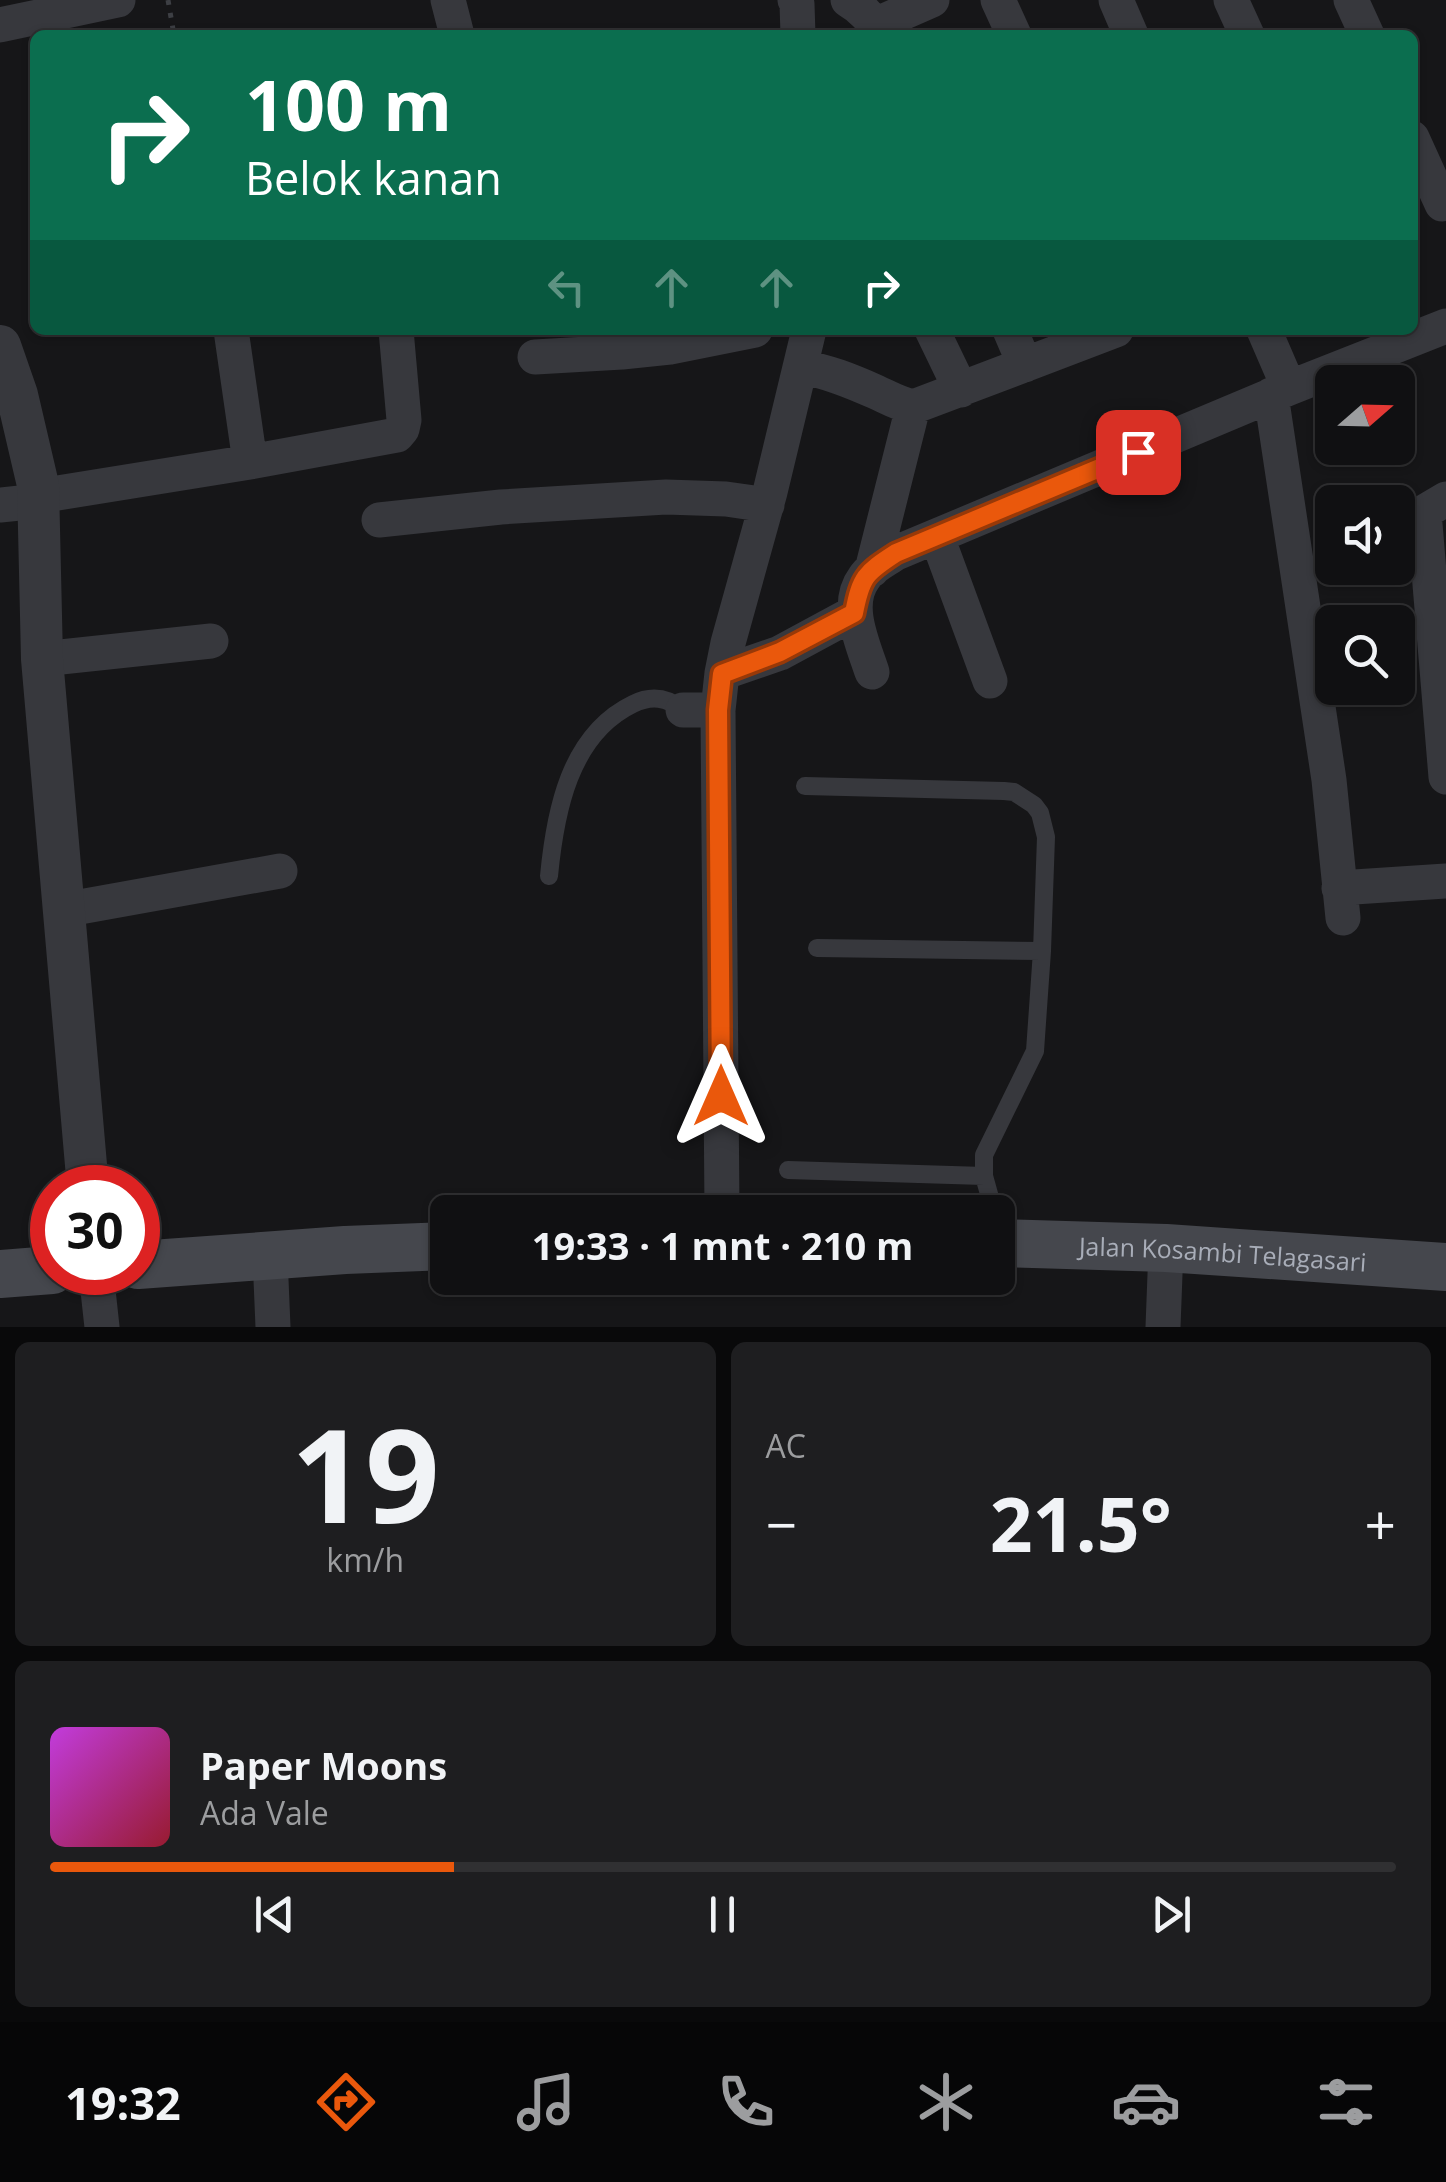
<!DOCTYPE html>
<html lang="id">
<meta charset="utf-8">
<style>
body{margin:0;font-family:"Open Sans",sans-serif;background:#1e1e20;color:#f1f3f6;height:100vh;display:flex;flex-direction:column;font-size:38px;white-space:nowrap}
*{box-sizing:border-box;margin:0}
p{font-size:32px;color:#9c9d9f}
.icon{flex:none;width:55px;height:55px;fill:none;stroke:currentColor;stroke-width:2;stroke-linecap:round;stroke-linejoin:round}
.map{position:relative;height:1327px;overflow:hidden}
.details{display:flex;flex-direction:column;gap:15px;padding:15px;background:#09090a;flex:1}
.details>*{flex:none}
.banner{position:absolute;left:30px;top:30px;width:1388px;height:305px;border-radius:15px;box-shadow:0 2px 8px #0004,0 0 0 2px #303032;background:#0b6e4f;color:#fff;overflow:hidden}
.needle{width:65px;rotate:70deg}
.tools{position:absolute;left:1315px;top:365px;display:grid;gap:20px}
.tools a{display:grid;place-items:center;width:100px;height:100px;border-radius:15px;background:#101012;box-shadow:0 2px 8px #0004,0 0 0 2px #303032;font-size:50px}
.speed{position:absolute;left:30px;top:1165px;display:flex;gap:20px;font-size:50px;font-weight:700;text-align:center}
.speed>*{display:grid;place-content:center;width:130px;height:130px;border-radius:50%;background:#101012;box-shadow:0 2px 8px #0004,0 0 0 2px #303032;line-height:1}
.speed .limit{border:15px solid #d22;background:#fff;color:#111}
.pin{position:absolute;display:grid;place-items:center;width:85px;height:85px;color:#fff;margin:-42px;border-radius:20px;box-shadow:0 5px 15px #0006}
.me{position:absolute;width:110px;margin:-55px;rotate:0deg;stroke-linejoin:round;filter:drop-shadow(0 0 8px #0008)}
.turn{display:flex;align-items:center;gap:35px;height:210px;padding:0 50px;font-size:45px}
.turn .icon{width:130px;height:130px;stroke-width:2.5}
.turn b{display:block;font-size:70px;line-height:85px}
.lanes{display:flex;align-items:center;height:95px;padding:0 50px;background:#0003;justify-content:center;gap:50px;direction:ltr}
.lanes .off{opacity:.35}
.big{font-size:75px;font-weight:700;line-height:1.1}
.details .tile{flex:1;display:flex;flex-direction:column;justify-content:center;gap:15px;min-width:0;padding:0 35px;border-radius:15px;background:#1e1e20}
.details .dial{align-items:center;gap:0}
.dial b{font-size:130px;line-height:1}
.song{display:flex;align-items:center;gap:30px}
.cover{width:120px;height:120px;border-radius:15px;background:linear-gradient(135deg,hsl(290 70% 55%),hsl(350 70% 35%))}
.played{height:10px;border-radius:5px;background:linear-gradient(90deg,#ea580c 30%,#303032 30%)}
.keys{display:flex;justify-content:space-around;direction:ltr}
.heat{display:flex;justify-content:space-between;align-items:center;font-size:55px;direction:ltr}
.details .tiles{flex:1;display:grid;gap:15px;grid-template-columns:1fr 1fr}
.tile:last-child{grid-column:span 2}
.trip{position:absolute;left:430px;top:1195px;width:585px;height:100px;border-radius:15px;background:#101012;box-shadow:0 2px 8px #0004,0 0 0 2px #303032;font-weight:700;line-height:100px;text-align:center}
.tab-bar{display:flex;height:160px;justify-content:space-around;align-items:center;background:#060607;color:#9c9d9f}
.tab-bar .icon{width:70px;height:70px}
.tab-bar .selected{color:#ea580c}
.tab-bar b{font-size:45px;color:#f1f3f6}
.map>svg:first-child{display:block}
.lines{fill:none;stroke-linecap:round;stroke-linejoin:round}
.path{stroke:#3d3f44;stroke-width:5;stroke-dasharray:5 8;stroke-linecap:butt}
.service{stroke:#37383d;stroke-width:18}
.minor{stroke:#37383d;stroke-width:35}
.tertiary{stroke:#37383d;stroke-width:42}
.secondary{stroke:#45474d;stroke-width:48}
.route-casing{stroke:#983908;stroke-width:25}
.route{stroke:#ea580c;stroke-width:18}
.labels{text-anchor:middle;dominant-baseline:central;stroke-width:10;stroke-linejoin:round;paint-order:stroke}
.street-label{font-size:25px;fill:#a8adb8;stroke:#111113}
</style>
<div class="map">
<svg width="1446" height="1327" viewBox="0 0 1446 1327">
<rect width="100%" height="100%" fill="#161618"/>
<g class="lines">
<path class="path" d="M168,0L174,35"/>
<path class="service" d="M805,786L1004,791L1014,792L1034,805L1040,813L1046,837L1042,951L1035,1051L984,1155V1176L994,1212
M549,876C555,813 569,735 633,704C651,695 667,697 683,710
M817,948L1042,951
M788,1170L984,1176"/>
<path class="minor" d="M448,0L457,35
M795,0L797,4L798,35
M848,0C862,8 873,20 880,35
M998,0L1014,35
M1116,0L1131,35
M1231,0L1247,35
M1351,0L1367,35
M0,25L118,0
M875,25L932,0
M1412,138L1442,204
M231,330L250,462
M932,330L961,390
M1010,330L1025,365
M1264,330L1289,388
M535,357L622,352L670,347L755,330
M800,367C827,371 851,381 876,392C889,398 899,404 913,407L1116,330
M1271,395L1329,780L1343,918
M39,496L250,462L397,435L402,429L404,420L396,330
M1446,499L1424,512L1446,777
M0,505L39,501
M379,520L501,507L666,497L726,499L767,505
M937,537L990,681
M872,570L913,407
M42,659L211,641
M872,672C863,644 844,605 864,578C871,567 886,560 896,553L1289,388L1446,326
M722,673L780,653L854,613
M683,710H718
M1339,888L1446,881
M63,910L280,871
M722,1212L718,710L722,673L728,643L770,492L809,330
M270,1256L273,1327
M96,1272L102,1327
M1163,1327L1166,1248"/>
<path class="tertiary" d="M0,346L17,395L38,485L42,659L88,1188"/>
<g class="secondary">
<path id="s1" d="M998,1243L1166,1248L1446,1267"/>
<path d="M138,1265L345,1250L448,1246"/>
<path d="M0,1274L52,1270"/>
</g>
</g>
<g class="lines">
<g class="route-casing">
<path id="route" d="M721,1096L718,710L722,674L780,652L854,613C861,577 865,573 896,553L1138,452"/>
</g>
<use href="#route" class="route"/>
</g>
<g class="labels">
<g class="street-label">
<text stroke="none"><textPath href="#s1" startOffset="225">Jalan Kosambi Telagasari</textPath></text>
</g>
</g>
</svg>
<div class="tools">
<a><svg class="needle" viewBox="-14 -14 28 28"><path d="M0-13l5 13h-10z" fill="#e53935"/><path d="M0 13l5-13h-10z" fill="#9c9d9f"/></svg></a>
<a><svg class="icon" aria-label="sound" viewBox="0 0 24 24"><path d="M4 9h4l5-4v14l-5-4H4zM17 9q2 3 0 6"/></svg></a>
<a><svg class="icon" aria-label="search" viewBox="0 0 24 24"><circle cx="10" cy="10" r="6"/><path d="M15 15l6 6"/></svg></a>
</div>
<div class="speed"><div class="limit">30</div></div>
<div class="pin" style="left:1138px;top:452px;background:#d93025"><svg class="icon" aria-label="arrive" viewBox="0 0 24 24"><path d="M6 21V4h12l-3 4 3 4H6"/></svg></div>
<svg class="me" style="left:721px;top:1096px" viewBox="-20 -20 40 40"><path d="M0-17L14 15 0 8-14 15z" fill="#ea580c" stroke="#fff" stroke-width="4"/></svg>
<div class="trip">19:33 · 1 mnt · 210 m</div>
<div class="banner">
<div class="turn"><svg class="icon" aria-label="right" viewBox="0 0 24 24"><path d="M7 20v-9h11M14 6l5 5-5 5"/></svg><div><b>100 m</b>Belok kanan</div></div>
<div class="lanes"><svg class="icon off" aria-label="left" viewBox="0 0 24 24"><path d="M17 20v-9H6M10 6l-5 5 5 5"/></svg><svg class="icon off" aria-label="ahead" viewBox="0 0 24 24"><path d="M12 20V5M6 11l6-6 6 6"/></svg><svg class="icon off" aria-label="ahead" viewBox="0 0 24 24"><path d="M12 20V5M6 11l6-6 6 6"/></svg><svg class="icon" aria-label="right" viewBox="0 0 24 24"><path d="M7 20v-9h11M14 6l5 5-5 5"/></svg></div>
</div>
</div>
<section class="details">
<div class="tiles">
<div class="tile dial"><b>19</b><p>km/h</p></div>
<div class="tile"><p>AC</p>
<div class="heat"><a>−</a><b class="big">21.5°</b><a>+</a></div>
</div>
<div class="tile">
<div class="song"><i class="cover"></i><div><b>Paper Moons</b><p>Ada Vale</p></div></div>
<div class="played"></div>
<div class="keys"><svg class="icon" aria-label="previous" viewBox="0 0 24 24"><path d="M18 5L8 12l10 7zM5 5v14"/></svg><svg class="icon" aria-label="pause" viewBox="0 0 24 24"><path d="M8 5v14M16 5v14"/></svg><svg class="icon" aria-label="next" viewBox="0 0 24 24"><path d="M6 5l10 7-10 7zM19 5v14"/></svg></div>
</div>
</div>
</section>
<nav class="tab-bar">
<b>19:32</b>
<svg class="icon selected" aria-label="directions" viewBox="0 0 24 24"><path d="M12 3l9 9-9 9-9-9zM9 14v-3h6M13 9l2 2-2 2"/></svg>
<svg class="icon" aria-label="music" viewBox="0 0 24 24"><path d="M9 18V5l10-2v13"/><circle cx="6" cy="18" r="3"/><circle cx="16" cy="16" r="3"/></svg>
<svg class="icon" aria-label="phone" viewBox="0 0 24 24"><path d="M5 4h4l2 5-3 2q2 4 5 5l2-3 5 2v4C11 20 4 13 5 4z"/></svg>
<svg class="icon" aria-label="climate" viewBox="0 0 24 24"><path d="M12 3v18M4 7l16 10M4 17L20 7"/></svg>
<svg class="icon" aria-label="car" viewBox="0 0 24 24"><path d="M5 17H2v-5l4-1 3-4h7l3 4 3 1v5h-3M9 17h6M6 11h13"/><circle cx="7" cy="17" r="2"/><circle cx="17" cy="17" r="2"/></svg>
<svg class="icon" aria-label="filters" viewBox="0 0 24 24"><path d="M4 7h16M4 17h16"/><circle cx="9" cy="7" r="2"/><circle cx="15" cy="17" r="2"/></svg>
</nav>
